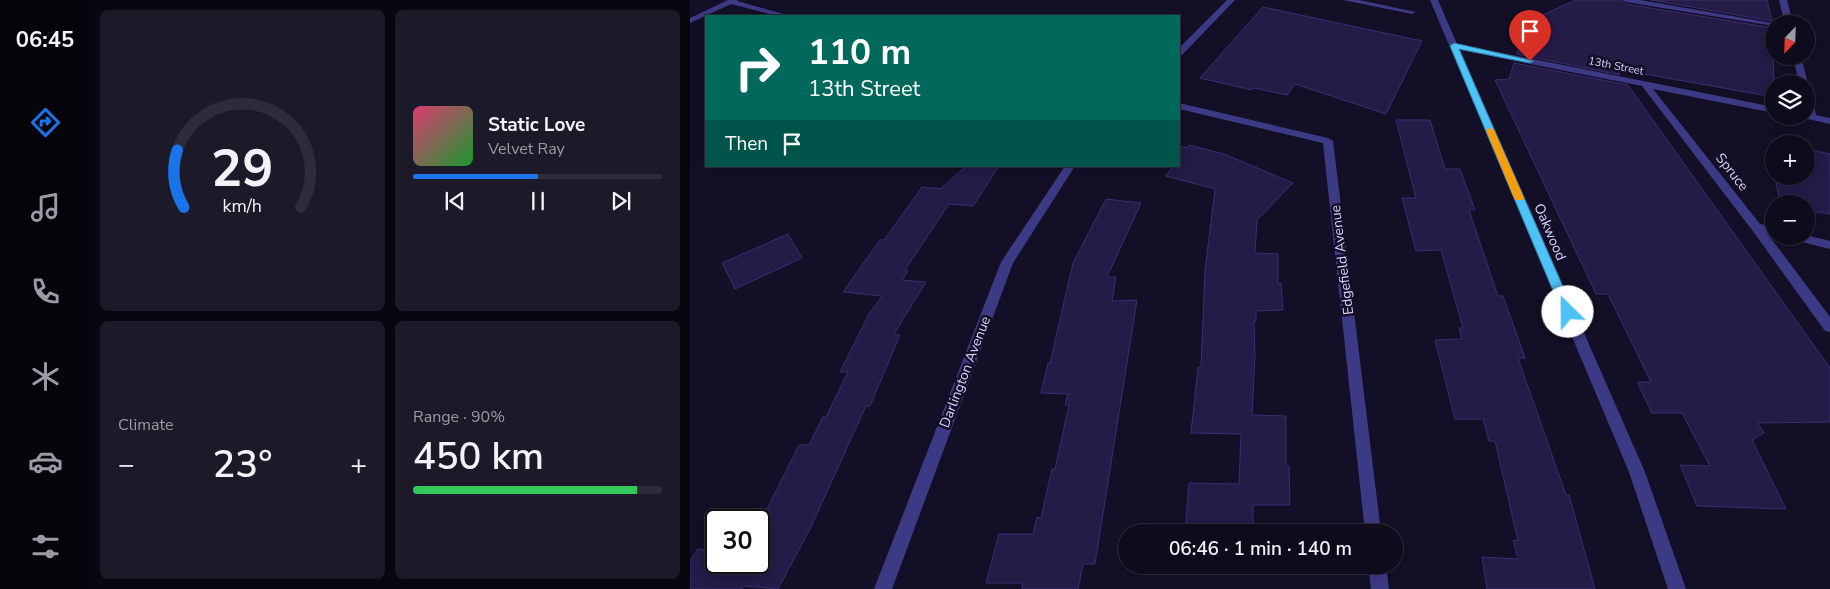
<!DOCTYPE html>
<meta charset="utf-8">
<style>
body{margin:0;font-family:"Nunito Sans",sans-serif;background:#1c1929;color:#f1f3f6;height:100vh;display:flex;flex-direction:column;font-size:19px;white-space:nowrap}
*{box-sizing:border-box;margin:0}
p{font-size:16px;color:#9b9ba3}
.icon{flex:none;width:28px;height:28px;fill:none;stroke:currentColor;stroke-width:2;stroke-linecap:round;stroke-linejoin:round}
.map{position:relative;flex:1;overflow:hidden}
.sheet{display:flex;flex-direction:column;gap:10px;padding:10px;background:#08060f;width:600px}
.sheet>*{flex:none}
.hud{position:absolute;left:15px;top:15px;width:475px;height:152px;border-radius:0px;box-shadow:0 2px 12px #0003,0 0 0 1px #2e2b3b;background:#00695c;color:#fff;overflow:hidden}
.needle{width:32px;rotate:203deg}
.fabs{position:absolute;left:1075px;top:15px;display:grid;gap:10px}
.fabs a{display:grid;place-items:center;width:50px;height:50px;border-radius:50%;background:#0e0b1c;box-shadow:0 2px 12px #0003,0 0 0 1px #2e2b3b;font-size:25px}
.speed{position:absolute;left:15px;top:509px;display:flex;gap:10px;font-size:25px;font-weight:700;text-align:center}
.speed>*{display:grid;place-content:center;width:65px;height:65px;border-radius:50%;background:#0e0b1c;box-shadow:0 2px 12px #0003,0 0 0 1px #2e2b3b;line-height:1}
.speed .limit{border:2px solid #111;border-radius:8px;background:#fff;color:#111}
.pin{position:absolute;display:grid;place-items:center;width:42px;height:42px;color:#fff;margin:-51px -21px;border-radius:50% 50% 50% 0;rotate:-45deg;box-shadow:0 0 5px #0007}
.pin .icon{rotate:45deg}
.me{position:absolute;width:55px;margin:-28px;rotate:337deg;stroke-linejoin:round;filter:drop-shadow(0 0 4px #0008)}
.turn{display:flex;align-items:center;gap:18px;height:105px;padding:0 20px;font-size:22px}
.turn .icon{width:65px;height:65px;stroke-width:2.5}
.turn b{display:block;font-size:35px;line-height:42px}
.then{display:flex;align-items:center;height:48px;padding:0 20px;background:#0003;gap:10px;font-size:19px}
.big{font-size:38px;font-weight:600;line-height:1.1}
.sheet .tile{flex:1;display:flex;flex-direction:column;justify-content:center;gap:8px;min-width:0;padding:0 18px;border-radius:8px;background:#1c1929}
.sheet .dial{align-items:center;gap:0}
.dial svg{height:130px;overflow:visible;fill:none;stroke:#2e2b3b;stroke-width:7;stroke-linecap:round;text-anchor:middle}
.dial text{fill:#f1f3f6;stroke:none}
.song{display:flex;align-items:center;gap:15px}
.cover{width:60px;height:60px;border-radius:8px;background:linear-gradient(135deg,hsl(340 70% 55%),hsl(130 70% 35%))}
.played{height:5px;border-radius:2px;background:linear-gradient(90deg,#1a73e8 50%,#2e2b3b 50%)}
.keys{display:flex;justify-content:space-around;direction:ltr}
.heat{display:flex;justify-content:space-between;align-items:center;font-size:28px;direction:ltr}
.charge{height:8px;border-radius:4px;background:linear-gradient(90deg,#34c759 90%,#2e2b3b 0)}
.sheet .tiles{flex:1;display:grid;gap:10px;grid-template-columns:repeat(2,1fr)}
.trip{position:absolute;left:428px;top:524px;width:285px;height:50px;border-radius:25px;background:#0e0b1c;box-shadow:0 2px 12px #0003,0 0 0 1px #2e2b3b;font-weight:600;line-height:50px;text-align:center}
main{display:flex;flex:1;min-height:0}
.tabs{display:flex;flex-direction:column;width:90px;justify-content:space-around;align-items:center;background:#06040b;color:#9b9ba3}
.tabs .icon{width:35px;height:35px}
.tabs .selected{color:#1a73e8}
.tabs b{font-size:22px;color:#f1f3f6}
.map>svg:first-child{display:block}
.building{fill:#241b47;stroke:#3b2d73}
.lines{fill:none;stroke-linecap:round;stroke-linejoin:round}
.street{fill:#3d3a85;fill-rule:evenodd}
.route{fill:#4fc3f7;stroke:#337fa1}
.slow{fill:#f59e0b}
.labels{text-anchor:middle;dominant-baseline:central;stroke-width:5;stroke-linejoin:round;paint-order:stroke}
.far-street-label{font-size:11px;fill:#d9d4ff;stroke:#130f26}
.street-label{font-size:14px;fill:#d9d4ff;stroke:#130f26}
</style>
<main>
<nav class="tabs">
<b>06:45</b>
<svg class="icon selected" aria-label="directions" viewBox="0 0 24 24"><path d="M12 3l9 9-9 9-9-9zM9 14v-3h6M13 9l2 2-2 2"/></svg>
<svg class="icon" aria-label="music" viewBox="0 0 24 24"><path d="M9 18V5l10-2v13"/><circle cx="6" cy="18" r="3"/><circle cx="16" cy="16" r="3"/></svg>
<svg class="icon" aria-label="phone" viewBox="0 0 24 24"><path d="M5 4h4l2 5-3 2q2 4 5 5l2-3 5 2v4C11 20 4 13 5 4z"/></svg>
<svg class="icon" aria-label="climate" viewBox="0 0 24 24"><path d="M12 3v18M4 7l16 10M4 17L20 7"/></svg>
<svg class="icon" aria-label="car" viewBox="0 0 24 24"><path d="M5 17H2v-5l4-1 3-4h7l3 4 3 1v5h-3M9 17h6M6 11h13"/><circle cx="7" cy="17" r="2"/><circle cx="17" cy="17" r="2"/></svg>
<svg class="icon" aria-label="filters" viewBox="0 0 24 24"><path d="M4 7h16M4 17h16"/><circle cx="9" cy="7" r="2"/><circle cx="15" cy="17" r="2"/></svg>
</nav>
<section class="sheet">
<div class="tiles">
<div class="tile dial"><svg viewBox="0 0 100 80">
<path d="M14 69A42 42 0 1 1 86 69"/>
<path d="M14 69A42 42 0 0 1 10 34" stroke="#1a73e8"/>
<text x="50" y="56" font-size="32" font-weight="700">29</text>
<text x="50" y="72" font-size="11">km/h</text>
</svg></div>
<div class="tile">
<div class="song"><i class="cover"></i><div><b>Static Love</b><p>Velvet Ray</p></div></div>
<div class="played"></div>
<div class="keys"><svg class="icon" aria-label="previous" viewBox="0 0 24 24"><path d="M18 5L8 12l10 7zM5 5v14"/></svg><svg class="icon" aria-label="pause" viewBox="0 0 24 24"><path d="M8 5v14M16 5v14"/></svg><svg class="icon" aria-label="next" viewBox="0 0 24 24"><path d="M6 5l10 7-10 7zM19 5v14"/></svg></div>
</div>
<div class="tile"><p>Climate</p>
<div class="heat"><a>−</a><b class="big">23°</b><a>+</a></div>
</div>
<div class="tile"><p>Range · 90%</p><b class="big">450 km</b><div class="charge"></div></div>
</div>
</section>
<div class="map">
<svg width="1140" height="589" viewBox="0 0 1140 589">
<rect width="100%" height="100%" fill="#130f26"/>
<path class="building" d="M886,0H930L936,4L1083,28L1084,97L926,69L930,75L827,54L836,22Z
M961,0H1077L1082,21Z
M573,7L732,41L696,114L605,84L597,95L564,88L562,90L510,78Z
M824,63L938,85L1140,368V422L1068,423L1074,433L1062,440L1096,509L1007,506L990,465L1020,466L992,413H962L947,382H961L918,294H906L805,80L819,79Z
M706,120H740L755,169H770L785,210H779L808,296H813L835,358H828L876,495H879L905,589H797L792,557L828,559L823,540L828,541L805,441H799L793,419H765L745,340L772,339L769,328H773L751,250L726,251L712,198H726Z
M499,145L534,154L603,183L567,220L565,253L588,254V284L591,283L593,310L566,311V321H564L565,355L562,415L596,416V465L599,466L600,505H563V532H495L499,483L549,484L551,434L501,433L508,367H511L515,270L525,189L476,176L483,166H489V146L497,148Z
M1116,149L1140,154V214L1116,210V204H1090L1085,176H1116Z
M276,166H309L283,206L259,204L215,270L218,271L212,280L236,282L204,334L210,335L180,406H176L120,529L88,589L54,586L52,589H0V561L8,549L26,551V562H69V525L109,445H119L133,417H136L158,372H150L179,314L192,296L153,292L190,240H194L232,187L251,189Z
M416,199L451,203L417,277H426L422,301L447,300L405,564H393L388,589H332L333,583H296L309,534H343L347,517L351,518L362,469H365L379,405H375L378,394L351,393L358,363H360L383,263Z
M98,234L112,258L45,289L32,263Z
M492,565H562V570L491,569Z"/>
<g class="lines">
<path class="street" d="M38,0H48L47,1L101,16H88L41,4L0,23V18Z
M537,0H545L492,55H489V48Z
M653,0H669L726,12L722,14Z
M740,0H748L767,44L1084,107V113L963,89L1070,224L1084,227V235L1077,233L1140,317V332L1135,331L1062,230L952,86L770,50L955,472L996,589H978L939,472Z
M932,0H950L1088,24H1084V26L936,2Z
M1089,0H1097L1103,24H1095Z
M1103,56H1111L1118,84L1117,86L1116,84H1109Z
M1116,90L1121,93L1126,115L1140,118V124L1113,118L1111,116H1116Z
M489,103L638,138L643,141L691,532H675L633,143L489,109Z
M375,166H385L323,263L202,589H184L311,262Z
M1116,235L1140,241V249L1100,239L1098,236Z
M678,565H696L699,589H681Z"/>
</g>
<path class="route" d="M764,43L844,61L840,63L769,49L884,312L882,315H874L872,312L760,46Z"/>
<path class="slow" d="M800,128L804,130L834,198L833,200H826L824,198L796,130Z"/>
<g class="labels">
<g class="far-street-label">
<text transform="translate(926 66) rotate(11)">13th Street</text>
</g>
<g class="street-label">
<text transform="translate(1042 172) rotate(52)">Spruce</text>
<text transform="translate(860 232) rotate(67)">Oakwood</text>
<text transform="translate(652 260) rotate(-97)">Edgefield Avenue</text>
<text transform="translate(275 372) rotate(-69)">Darlington Avenue</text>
</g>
</g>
</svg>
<div class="fabs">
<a><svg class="needle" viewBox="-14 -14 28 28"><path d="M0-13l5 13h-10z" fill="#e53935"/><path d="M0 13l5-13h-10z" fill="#9b9ba3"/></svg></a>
<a><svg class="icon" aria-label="layers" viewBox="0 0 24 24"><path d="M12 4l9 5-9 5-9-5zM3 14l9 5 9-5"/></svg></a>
<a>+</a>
<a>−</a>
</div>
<div class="speed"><div class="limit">30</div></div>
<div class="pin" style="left:840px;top:61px;background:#d93025"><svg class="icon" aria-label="arrive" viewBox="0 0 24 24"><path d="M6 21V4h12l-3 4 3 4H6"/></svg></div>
<svg class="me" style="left:878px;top:312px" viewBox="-20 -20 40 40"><circle r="19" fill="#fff"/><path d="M0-13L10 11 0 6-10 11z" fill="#4fc3f7"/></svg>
<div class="trip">06:46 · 1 min · 140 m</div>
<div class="hud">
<div class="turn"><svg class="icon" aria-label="right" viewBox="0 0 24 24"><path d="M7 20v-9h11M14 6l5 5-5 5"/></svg><div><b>110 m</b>13th Street</div></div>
<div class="then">Then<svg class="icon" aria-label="arrive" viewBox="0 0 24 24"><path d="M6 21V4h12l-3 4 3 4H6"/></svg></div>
</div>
</div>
</main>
